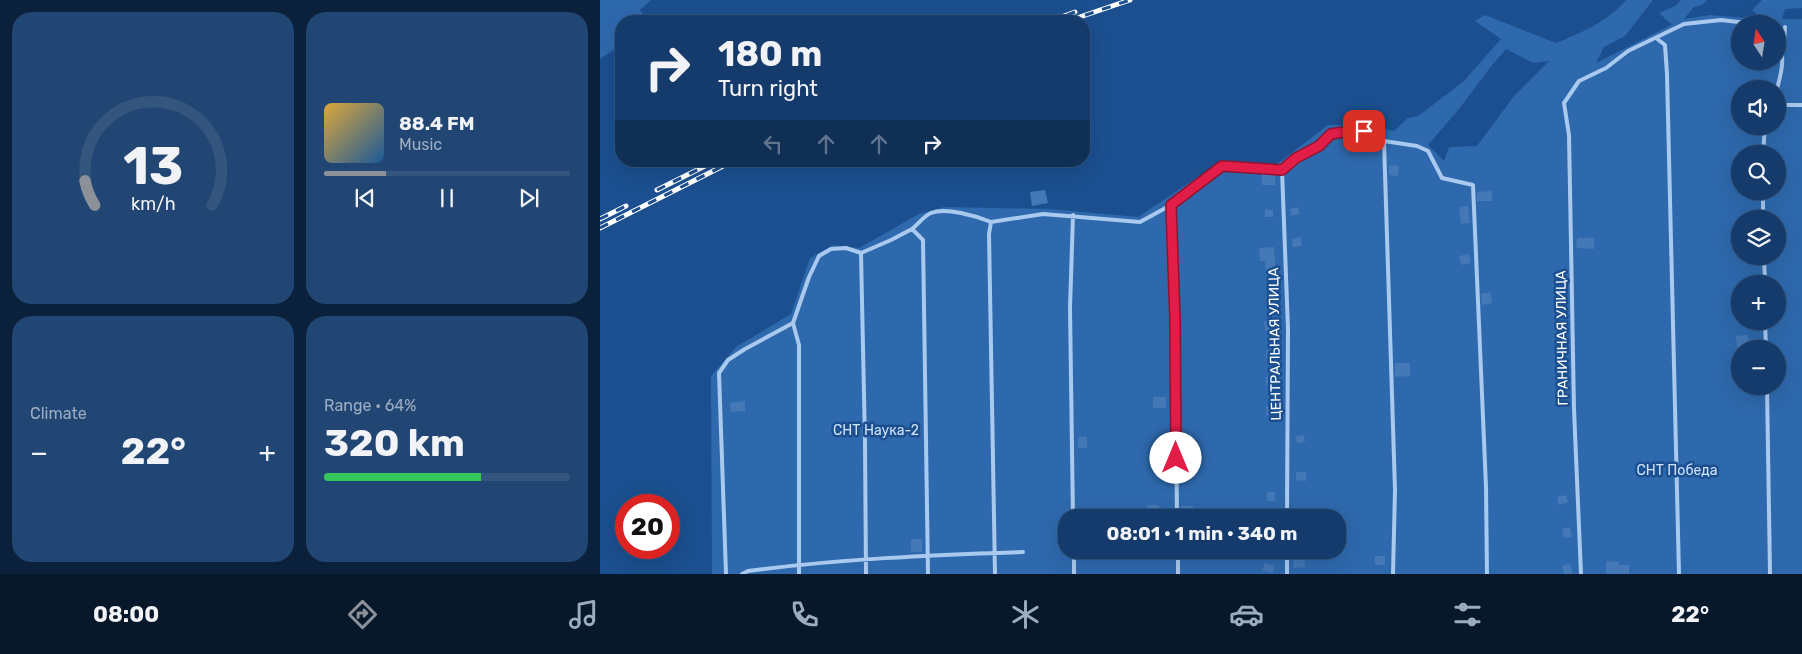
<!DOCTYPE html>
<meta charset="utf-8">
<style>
body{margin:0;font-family:Rubik,sans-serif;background:#214673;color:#f1f3f6;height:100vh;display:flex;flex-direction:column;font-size:19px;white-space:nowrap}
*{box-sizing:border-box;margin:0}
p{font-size:16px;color:#9dadc1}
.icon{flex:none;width:28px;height:28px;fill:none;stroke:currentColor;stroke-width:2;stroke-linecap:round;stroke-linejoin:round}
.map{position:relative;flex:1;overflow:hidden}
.details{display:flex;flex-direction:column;gap:12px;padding:12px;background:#0b203b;width:600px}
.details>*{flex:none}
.guide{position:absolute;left:15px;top:15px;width:475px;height:152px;border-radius:20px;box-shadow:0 5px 20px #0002,0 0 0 1px #33557e;background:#143b6b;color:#f1f3f6;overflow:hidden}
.needle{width:32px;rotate:348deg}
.controls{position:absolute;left:1131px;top:15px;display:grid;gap:10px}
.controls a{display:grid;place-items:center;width:55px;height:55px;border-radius:50%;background:#143b6b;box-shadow:0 5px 20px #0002,0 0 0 1px #33557e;font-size:25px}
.speed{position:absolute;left:15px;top:494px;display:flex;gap:10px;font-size:25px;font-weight:700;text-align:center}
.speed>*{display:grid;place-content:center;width:65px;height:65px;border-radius:50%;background:#143b6b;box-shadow:0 5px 20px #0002,0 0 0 1px #33557e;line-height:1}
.speed .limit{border:8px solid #d22;background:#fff;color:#111}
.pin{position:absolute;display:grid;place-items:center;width:42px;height:42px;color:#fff;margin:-21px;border-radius:10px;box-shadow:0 2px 8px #0006}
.me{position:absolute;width:55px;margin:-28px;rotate:0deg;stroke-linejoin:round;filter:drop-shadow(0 0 4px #0008)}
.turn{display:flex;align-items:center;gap:18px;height:105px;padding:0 20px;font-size:22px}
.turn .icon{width:65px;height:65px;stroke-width:2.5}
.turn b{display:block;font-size:35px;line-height:42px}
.lanes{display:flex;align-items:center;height:48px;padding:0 20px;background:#0003;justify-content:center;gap:25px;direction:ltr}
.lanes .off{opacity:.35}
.big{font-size:38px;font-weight:700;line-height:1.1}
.details .card{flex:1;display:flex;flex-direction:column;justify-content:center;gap:8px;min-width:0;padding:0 18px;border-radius:20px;background:#214673}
.details .dial{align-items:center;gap:0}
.dial svg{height:130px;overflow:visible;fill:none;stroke:#33557e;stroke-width:7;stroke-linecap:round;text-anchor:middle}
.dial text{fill:#f1f3f6;stroke:none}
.song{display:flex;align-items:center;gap:15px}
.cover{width:60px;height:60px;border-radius:8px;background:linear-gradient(135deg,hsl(40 70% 55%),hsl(210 70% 35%))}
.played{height:5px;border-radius:2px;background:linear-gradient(90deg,#8c9099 25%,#33557e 25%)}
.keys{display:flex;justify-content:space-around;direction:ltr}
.heat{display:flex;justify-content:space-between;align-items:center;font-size:28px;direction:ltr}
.charge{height:8px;border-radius:4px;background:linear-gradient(90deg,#34c759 64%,#33557e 0)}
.details .tiles{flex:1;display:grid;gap:12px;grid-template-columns:repeat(2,1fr)}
.trip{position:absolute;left:458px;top:509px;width:288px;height:50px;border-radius:20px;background:#143b6b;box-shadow:0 5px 20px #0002,0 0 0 1px #33557e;font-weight:700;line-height:50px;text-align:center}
.dock{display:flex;height:80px;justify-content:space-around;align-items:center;background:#08182b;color:#9dadc1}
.dock .icon{width:35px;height:35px}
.dock .current{color:#8c9099}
.dock b{font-size:22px;color:#f1f3f6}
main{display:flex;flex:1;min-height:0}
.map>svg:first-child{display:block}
.green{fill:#2e69ad;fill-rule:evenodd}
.building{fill:#4478b7}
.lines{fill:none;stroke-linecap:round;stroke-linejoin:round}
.service{stroke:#a9c9ee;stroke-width:4}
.rail-casing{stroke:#fff;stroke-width:5}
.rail{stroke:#1b4f8f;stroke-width:3;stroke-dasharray:9;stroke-linecap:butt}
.route-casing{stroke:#92132f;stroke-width:12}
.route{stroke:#e11d48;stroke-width:9}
.labels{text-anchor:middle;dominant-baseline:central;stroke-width:5;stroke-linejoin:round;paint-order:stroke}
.street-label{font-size:14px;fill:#fff;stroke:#1b4f8f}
.park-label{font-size:14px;fill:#cfe3fa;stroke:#1b4f8f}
</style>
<main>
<section class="details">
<div class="tiles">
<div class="card dial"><svg viewBox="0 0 100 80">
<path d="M14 69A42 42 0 1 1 86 69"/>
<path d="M14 69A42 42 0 0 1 8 54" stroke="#8c9099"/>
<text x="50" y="56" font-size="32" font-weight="700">13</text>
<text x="50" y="72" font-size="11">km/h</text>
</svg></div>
<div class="card">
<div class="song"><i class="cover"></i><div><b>88.4 FM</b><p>Music</p></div></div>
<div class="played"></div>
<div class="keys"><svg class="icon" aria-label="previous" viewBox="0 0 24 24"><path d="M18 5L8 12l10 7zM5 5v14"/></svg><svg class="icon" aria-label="pause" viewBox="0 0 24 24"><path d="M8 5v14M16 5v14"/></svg><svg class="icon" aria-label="next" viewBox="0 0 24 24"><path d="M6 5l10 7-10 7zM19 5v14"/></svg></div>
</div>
<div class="card"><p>Climate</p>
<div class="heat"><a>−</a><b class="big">22°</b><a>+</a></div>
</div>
<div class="card"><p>Range · 64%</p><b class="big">320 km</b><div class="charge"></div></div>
</div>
</section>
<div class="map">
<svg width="1202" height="574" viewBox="0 0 1202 574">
<rect width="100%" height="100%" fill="#1b4f8f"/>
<path class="green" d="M0,0H51L40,10L48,21H21V45L0,59Z
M1026,0H1053L1025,36L1004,47L996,63L1073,24L1070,23L1059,13L1075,6L1081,0H1107L1102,5L1094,7L1084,19L1110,15L1162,19L1152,10L1162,0H1202V8L1185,9L1182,19H1202V574H112L111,376L136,347L191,314L210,258L233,245L259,248L319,214L344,207L450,209L538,217L623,160L677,164L728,125L771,126L794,131L808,118L818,116L863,82L901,39L875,21L885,15L956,43C983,32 1007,22 1026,0ZM1140,24H1178V61H1140ZM906,49L933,63L949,61L914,96L877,146L849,147L844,161L828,145L859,109L889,69ZM1140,89H1178V126H1140ZM1140,154H1178V191H1140ZM1140,219H1178V256H1140ZM1140,284H1178V321H1140ZM1140,349H1178V386H1140ZM466,518H736V550H466Z"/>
<path class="building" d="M789,165L799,166L798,176L789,175Z
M662,174H675V185H662Z
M445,190L448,203L432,206L430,192Z
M892,191V201H877V192Z
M868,206L870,223L861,224L859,207Z
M698,207L700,214L691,216L690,209Z
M665,209L673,210V217H665Z
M701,237L702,246L693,247L692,239Z
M977,238H994V249L976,248Z
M674,247L676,275L666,276L665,261H660L659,248Z
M869,254L871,263L861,265L859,256Z
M890,292L892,303L882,305L881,294Z
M666,296H675V303H666Z
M664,321H673L674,330L665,331Z
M1148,335L1149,347L1137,348L1136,336Z
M673,350V358L666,359V351Z
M795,363H810V376L795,377Z
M666,377H674L675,386H666Z
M553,397H566V408H553Z
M145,401V411L131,412L130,403Z
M666,406H674V415H666Z
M704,435L705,442L697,443L696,436Z
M478,437H487V448H478Z
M696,472H706V481L696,480Z
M667,492H675V501H667Z
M966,495L968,502L959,505L957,497Z
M547,505H559V518H548Z
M581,506H593V518H581Z
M970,527L972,537L964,538L962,529Z
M311,539H322V552H311Z
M704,556L705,567L694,568L693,557Z
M775,556H785V565H775Z
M1006,561L1019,562V565H1029V574H1006Z
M664,563L674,565L673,573L663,571Z
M970,564L973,574H964L962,566Z"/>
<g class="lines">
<path class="service" d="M1056,38L1065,45L1067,74L1079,574
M1181,53L1184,45L1185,27
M1177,89C1181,74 1186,56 1178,42
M1178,105H1202
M1163,154L1165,126
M682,170L688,329L687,518
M1163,191V219
M571,205L575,319L577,518
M1164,256L1165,284
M1165,321L1166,349
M193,323L199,345V574
M1167,386L1170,574
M473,518L470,308L473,215
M474,550V574
M578,550V574
M126,574L119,373L128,360L145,349L193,323L209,277L219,256L231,249L246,248L261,253
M142,574L148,571C239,559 331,555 423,552
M266,574L265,442L261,253L291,240L312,229
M328,574L323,240L312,229C318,224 324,216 331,213C346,207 376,216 391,222
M395,574L389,234L391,222L443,214L540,222L571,205L622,166L682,170C694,161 705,155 718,147C723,143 727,136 732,134C750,126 769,133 784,141
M687,574V550
M793,574L795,490L784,141L817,146L828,151L842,178L873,185L886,487L887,574
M981,574L974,409L969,135L964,103L979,81L1006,68L1028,51L1084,24L1121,20L1156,24"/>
<g class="rail-casing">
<path id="rail" d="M450,21L475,12
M468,21L530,0
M57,190L115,161
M0,219L26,206
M0,228L133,161"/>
</g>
<use href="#rail" class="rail"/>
</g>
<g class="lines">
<g class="route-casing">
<path id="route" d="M576,458L575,319L571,205L622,166L682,170L696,158L719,146L731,134L744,132L764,131"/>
</g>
<use href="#route" class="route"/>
</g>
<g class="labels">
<g class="street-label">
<text transform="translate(962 338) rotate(-91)">ГРАНИЧНАЯ УЛИЦА</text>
<text transform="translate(675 344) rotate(-91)">ЦЕНТРАЛЬНАЯ УЛИЦА</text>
</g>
<g class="park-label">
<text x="276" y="430">СНТ Наука-2</text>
<text x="1077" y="470">СНТ Победа</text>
</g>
</g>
</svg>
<div class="controls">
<a><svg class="needle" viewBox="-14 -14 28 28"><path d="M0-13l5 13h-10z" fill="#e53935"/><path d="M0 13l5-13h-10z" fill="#9dadc1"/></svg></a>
<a><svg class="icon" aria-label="sound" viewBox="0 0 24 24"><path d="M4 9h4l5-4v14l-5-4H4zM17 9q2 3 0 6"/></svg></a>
<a><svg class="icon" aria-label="search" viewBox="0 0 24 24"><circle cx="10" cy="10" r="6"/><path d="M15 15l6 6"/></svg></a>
<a><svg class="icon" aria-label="layers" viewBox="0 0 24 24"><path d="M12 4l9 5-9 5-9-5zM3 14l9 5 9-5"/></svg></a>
<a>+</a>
<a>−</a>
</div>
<div class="speed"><div class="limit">20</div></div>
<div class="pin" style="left:764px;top:131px;background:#d93025"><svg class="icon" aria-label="arrive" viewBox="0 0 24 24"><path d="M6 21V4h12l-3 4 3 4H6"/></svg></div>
<svg class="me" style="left:576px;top:458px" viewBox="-20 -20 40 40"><circle r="19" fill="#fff"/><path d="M0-13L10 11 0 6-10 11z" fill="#e11d48"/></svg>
<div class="trip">08:01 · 1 min · 340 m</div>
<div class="guide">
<div class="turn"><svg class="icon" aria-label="right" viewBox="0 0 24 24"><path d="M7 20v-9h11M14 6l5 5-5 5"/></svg><div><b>180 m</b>Turn right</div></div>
<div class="lanes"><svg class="icon off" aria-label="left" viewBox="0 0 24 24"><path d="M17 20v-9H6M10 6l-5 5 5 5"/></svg><svg class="icon off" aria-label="ahead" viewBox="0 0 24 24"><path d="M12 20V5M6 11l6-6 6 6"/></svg><svg class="icon off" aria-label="ahead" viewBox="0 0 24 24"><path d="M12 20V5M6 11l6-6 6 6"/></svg><svg class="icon" aria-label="right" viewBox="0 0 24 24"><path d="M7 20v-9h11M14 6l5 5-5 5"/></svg></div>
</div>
</div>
</main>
<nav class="dock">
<b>08:00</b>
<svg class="icon current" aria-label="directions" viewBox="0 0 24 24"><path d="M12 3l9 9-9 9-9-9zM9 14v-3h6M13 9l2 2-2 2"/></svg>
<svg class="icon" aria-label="music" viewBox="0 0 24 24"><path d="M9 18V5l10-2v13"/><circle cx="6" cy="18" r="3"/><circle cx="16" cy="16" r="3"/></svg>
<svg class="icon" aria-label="phone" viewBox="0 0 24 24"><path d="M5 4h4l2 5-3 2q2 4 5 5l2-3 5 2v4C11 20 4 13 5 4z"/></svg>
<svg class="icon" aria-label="climate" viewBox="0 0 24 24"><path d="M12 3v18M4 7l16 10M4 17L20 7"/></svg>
<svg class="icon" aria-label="car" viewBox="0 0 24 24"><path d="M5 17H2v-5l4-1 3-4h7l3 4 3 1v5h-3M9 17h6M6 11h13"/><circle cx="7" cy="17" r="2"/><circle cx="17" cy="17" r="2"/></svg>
<svg class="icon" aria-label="filters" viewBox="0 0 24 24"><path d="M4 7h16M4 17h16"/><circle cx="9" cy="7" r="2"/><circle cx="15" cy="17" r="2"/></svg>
<b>22°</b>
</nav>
